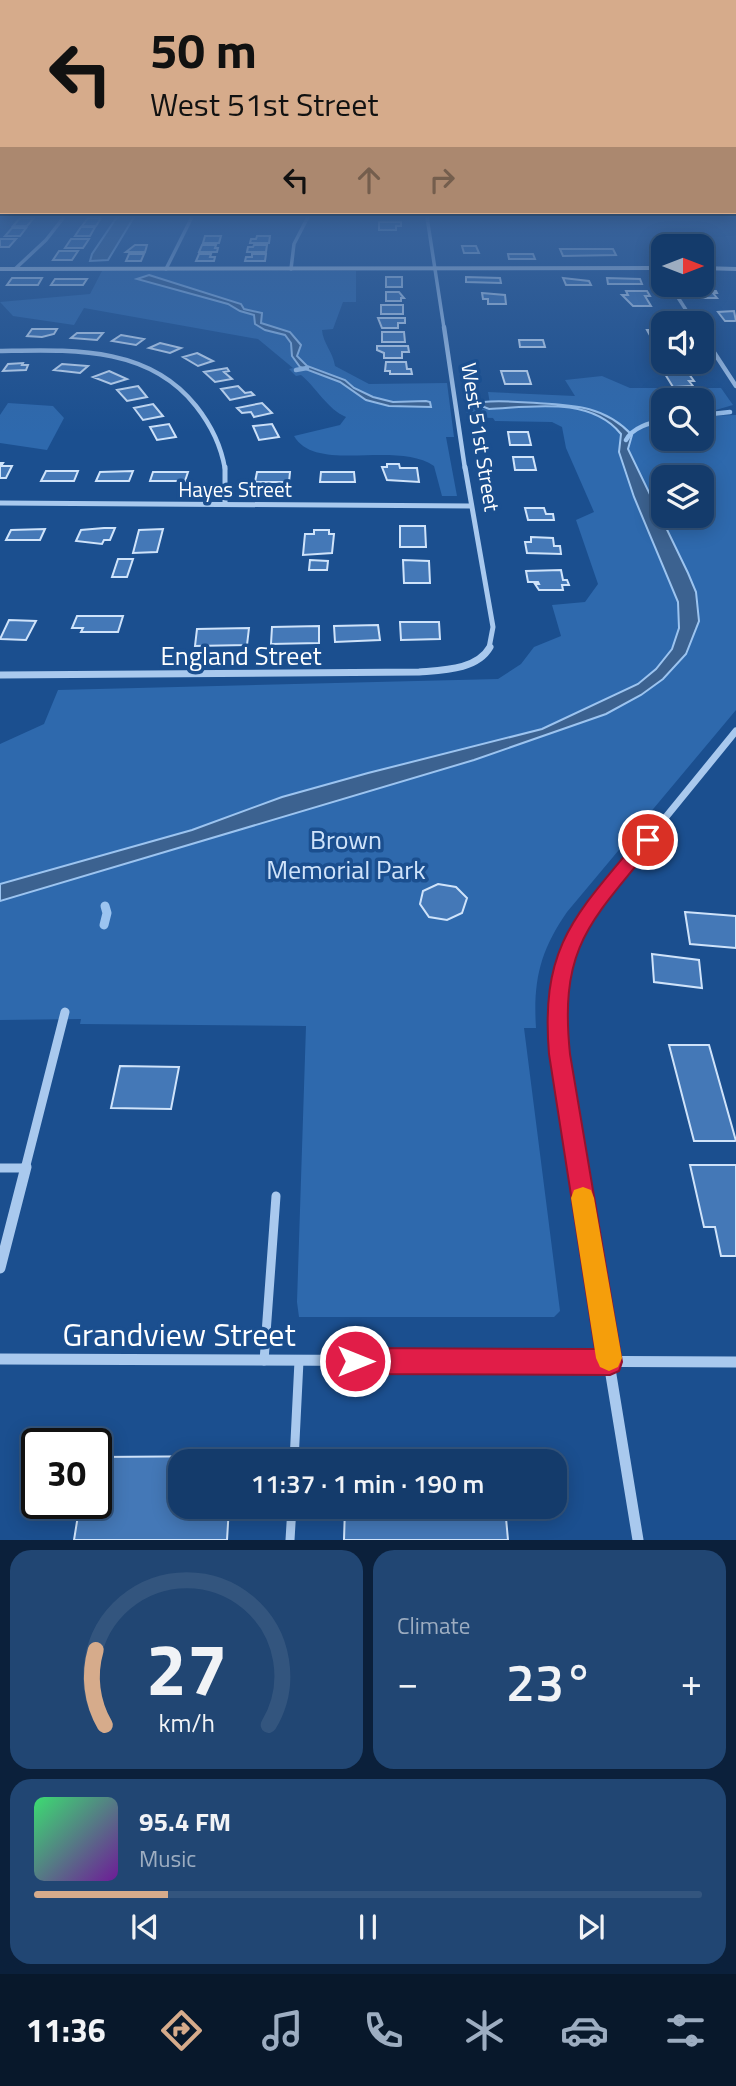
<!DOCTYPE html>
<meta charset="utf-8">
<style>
body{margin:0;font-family:"Titillium Web",sans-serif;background:#214673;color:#f1f3f6;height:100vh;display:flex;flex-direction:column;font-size:26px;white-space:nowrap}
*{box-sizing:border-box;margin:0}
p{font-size:23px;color:#9dadc1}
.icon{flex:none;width:38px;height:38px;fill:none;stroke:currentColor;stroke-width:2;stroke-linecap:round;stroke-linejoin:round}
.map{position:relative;height:1540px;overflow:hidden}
.side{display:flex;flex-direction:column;gap:10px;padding:10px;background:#0b203b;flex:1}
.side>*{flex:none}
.hud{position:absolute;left:0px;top:0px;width:737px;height:214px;box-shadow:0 4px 18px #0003,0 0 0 2px #33557e;background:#d6ab8b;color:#111;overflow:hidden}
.needle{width:46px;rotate:90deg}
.controls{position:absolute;left:651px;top:234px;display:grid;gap:14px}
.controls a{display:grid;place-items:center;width:63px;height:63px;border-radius:14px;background:#143b6b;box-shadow:0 4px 18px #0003,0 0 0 2px #33557e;font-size:35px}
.speed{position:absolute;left:21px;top:1428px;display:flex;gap:14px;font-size:35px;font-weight:700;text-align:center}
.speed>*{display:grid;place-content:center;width:91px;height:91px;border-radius:50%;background:#143b6b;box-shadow:0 4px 18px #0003,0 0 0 2px #33557e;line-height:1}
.speed .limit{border:4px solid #111;border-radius:10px;background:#fff;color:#111}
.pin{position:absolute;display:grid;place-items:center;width:60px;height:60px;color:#fff;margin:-30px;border:4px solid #fff;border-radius:50%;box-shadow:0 2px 7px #0007}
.me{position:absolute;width:77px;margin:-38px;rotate:90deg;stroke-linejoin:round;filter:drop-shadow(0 0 5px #0008)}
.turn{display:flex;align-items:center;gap:24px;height:147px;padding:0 35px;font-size:32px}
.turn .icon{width:91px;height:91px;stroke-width:2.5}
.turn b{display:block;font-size:49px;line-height:60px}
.lanes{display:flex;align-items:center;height:66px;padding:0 35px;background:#0003;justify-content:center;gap:35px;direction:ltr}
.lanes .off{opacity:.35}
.big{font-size:52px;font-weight:600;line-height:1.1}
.side .card{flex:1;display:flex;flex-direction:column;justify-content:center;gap:10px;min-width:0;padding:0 24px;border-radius:21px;background:#214673}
.side .dial{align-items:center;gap:0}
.dial svg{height:182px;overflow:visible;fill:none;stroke:#33557e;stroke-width:7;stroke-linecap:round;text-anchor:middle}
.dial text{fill:#f1f3f6;stroke:none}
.song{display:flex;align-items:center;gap:21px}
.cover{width:84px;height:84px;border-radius:10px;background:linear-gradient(135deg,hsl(140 70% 55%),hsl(280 70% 35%))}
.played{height:7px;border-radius:4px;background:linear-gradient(90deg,#d6ab8b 20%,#33557e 20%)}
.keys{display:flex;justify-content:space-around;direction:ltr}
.heat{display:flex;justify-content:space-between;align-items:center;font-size:38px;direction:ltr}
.side .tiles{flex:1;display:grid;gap:10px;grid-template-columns:1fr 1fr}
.card:last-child{grid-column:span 2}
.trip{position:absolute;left:168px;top:1449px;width:399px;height:70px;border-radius:21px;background:#143b6b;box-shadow:0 4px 18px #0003,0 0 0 2px #33557e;font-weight:600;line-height:70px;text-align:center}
.menu{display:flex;height:112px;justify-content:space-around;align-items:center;background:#08182b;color:#9dadc1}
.menu .icon{width:49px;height:49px}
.menu .selected{color:#d6ab8b}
.menu b{font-size:32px;color:#f1f3f6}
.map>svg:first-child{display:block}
.green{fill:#2e69ad;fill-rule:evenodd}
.water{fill:#3c6290;stroke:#9cc4f0;stroke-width:2}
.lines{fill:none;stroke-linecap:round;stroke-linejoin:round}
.stream-far1{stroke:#9cc4f0;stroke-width:4.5}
.stream{stroke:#9cc4f0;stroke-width:9}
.building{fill:#4478b7;stroke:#cfe3fa;stroke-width:2}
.lane-far1{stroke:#a9c9ee;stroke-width:7}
.lane{stroke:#a9c9ee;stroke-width:9}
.street-far5{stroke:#a9c9ee;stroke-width:3.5}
.street-far4{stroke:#a9c9ee;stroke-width:4.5}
.street-far3{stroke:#a9c9ee;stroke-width:5}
.street-far2{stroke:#a9c9ee;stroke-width:7}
.street-far1{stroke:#a9c9ee;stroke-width:9}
.street{stroke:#a9c9ee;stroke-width:11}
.secondary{fill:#d6e6fa;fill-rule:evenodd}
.route{fill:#e11d48;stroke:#92132f;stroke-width:2}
.slow{fill:#f59e0b}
.labels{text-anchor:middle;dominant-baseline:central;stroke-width:7;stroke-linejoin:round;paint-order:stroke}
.far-street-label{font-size:21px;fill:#fff;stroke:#1b4f8f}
.street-label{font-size:26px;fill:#fff;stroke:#1b4f8f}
.park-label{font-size:26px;fill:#cfe3fa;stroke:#1b4f8f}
.near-street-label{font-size:32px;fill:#fff;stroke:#1b4f8f}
</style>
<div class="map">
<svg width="736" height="1540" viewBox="0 0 736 1540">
<rect width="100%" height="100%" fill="#1b4f8f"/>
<path class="green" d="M102,271H356V302H343L333,329L322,330C323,343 333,352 335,366L369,384L447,383L454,437H446L457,496H442L434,466C396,440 316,474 294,436L340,425L346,417C327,409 317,388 301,375L296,376L289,369L293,368L258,339L84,308L74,325L13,316L0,302L90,294Z
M602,376L630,388H721L733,405L702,414V401H663V439H702V416L736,415V710L567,912C540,951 533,981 536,1028H524L560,1311L554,1317H299L297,1302L306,1026L80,1024L81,1019L0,1020V744L44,724L58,690L498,679L521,664L534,647L561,636L552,605L585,602L598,584L576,520L594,512L566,448L562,427L552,422L495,421L493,418L468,417L465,406L491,410L488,392L575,396L565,380ZM663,478H702V516H663Z
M8,403L53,406L64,418L47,450L0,443V415Z"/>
<path class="water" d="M117,217H134L108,260L90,261L92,254Z
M149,275L241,304L244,309L262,313L261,323L290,332L301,345L297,356L307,366L345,380L354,388L373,397L393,402L426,401L430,402L431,407L389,406L366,400L340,382L300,367L292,356L291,343L285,335L265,330L255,324L254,315L240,311L228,304L137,279Z
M483,402C500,400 520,402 537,403C574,405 605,406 632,435L628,449L688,573L696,592L699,621L686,654L663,679L641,695L606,714L474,760L0,901V884L192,830L282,797L368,773L542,729L638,684L656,669L672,649L679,628L678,602L634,497L619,452L621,434C590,396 532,407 489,409L484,407Z"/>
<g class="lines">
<path class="stream-far1" d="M296,370L307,368
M702,415L730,412
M626,440C633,427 650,423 663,420"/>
<path class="stream" d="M104,925L107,913L105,906"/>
</g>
<path class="building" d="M20,218H34L27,226H13Z
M88,218H101L96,226H82Z
M379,222H401V226H396V230H379Z
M81,227H95L90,236H75Z
M12,228H26L20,236H5Z
M205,236H221L219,243H203Z
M257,236H270L269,243H250L251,239H256Z
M0,239H16L9,247H0Z
M71,239H89L83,248H65Z
M135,245H147L145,252H126Z
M202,245H216L215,248H218L217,252H199Z
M254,245H267L266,252H247L248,247H253Z
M462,246H476L479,253H464Z
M560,249H613L616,255L563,256Z
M59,251H78L72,260H53Z
M129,254H144L141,261H126Z
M199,254H211L210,257H215L214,261H196Z
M252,254H266L265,261H245L246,257H252Z
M508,254H533L535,259H509Z
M386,277H402V287H386Z
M466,277L500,278L501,283L466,282Z
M12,278H42L38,285H7Z
M563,278L589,281L591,285H566Z
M607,278L640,279L642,284H608Z
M55,279H87L83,285H51Z
M626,291H647L650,296H645L651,306H633L622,295H628Z
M702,291H716L717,293H713L717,298H700L696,293Z
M386,292H399L404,298H401V301H386Z
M482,293L505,295L506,304H488V299H483Z
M381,305H403V314H381Z
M734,311L736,321H725L718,312Z
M378,318H405V323H398V328H382Z
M32,329H57L54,334L42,337L27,336Z
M647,330H663V339H652Z
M382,332H404L405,342H382Z
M77,333H103L97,340L71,338Z
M121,335L144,339L136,345L112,341Z
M519,340H543L545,347H520Z
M160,343L181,348L170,353L149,348Z
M377,346H408L409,352H402V358H384V353L377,350Z
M197,353L213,361L198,366L183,357Z
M386,362H406L407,369H411L412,374H390V371H385Z
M23,363L22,365H28L26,370L3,371L8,364Z
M62,364L88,366L80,373L54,370Z
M227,368L229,371L224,372L232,379L215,382L204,372Z
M109,371L127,379L111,384L93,377Z
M501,371H527L531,384H505Z
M665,374H689L694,381H689L693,386L673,387Z
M138,386L147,397L127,401L117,390Z
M238,386L245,393L251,392L254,395L230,400L221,389Z
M262,403L272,413L254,417L251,412L242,413L237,408Z
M153,404L163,416L143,420L134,408Z
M169,424L176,437L157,440L150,427Z
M272,424L279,437L259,440L253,426Z
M508,432H528L531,445H510Z
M513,457H533L536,470H515Z
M0,463H3L1,466H12L6,478H0Z
M387,464H399L400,468H417L419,482L387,480L382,467H387Z
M46,471H78L74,481H41Z
M133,471L129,481H96L100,472Z
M153,472H188L185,481H150Z
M257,472H290L289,482H255Z
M321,472H354L355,482H320Z
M525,508H544L546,514H553L554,520H528Z
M400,526H425L426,547H400Z
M104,528H115L110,540H104L102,544L76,541L81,530Z
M45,529L40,540H6L11,530Z
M163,529L157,552L133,553L139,530Z
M314,530H329V534H334L332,553L303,555L305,534H314Z
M531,537L553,538L554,546H560L561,554L527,553L525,542H531Z
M118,559H133L127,577H112Z
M310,560L328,561L327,570H309Z
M403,560L429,561L430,583H404Z
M561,570L563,580H567L569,585H562L563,590H539L535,584H539L538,582H528L526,571Z
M77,616H123L118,632H81L83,628H72Z
M9,620L36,621L26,640L0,639Z
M400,622H439L440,639L401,640Z
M378,625L380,640L335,642L334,626Z
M319,626V643L271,644L272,627Z
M249,628L247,645L195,646L197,629Z
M438,884L456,887L467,898L462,913L447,920L429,917L420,904L423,891Z
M685,912L736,916V948L690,944Z
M652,954L699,960L702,988L654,982Z
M669,1045H709L736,1141H694Z
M120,1066L179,1067L171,1109L111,1108Z
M690,1165H736V1256H721L715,1227H704Z
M346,1448L501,1450L502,1461H346Z
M233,1456V1461H180V1507H229L227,1540H74L80,1503H96V1457Z
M345,1507H505L508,1540H344Z"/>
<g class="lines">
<path class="lane-far1" d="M0,1168H25"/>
<path class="lane" d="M0,1168H25
M264,1361L276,1196
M294,1461L299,1361
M290,1540L292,1507"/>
<path class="street-far5" d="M427,217L444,328
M15,269L46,240L64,217
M166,269L192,217
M291,269L294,244L308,217
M670,285L695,324"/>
<path class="street-far4" d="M444,327L465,469
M702,334L736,386
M0,351C70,350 148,345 196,406C211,425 221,445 225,469"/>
<path class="street-far3" d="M465,467L493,627L489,648
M0,503L471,506
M225,504V467"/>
<path class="street-far2" d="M0,675L419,672C443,670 477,670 490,647
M617,877L736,731"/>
<path class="street-far1" d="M25,1169L65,1012
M578,1169C565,1090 535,990 584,917C594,902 607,889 618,875"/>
<path class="street" d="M577,1167L638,1540
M0,1268L26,1167
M0,1359L736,1362"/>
<path class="secondary" d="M663,266V270L0,271V267Z
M702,266L736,267V271L702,270Z"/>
</g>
<linearGradient id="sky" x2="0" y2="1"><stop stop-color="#0f2b4f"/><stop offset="0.5" stop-color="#39639b"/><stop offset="1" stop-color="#39639b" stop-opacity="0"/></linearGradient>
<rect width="736" height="433" fill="url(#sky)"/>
<path class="route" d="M648,834L656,840L654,844C590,923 559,946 570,1054L622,1362L619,1371L610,1375L355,1374L346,1370L342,1361L346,1352L355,1348L595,1349L549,1054C540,944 576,915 642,835Z"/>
<path class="slow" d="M583,1187L591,1190L594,1198L622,1358L618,1367L609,1371L600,1367L596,1358L571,1198L574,1190Z"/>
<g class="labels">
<g class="far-street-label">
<text transform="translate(481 437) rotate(81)">West 51st Street</text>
<text x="235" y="489">Hayes Street</text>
</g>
<g class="street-label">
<text x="241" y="655">England Street</text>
</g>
<g class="park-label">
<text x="346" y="839">Brown<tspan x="346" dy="30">Memorial Park</tspan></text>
</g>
<g class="near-street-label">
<text x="179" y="1334">Grandview Street</text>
</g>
</g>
</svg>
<div class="controls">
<a><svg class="needle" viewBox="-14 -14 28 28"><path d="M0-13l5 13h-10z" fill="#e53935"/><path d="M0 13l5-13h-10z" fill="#9dadc1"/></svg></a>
<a><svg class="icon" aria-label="sound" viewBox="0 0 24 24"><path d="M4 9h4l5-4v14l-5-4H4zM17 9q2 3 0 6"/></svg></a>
<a><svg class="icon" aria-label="search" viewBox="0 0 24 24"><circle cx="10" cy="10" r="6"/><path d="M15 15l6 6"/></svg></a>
<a><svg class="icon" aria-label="layers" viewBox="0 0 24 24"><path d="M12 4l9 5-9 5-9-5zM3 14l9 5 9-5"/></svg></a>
</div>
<div class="speed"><div class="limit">30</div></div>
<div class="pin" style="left:648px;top:840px;background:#d93025"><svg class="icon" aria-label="arrive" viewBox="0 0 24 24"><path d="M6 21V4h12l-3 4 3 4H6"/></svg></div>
<svg class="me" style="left:355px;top:1361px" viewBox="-20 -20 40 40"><circle r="17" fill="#e11d48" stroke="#fff" stroke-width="3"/><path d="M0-11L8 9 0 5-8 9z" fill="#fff"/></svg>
<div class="trip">11:37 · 1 min · 190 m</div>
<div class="hud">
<div class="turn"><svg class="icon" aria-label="left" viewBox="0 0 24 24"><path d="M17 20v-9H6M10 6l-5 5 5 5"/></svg><div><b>50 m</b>West 51st Street</div></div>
<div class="lanes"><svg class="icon" aria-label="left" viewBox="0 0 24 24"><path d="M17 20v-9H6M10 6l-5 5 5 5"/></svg><svg class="icon off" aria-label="ahead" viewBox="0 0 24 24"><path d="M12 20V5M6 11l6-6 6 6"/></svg><svg class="icon off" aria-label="right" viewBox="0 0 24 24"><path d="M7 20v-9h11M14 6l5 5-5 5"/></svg></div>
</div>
</div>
<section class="side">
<div class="tiles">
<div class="card dial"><svg viewBox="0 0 100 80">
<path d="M14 69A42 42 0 1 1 86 69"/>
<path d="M14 69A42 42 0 0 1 10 36" stroke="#d6ab8b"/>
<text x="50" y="56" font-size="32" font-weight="700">27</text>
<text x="50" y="72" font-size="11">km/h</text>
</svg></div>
<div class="card"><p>Climate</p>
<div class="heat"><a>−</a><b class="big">23°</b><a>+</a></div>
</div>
<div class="card">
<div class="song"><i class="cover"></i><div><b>95.4 FM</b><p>Music</p></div></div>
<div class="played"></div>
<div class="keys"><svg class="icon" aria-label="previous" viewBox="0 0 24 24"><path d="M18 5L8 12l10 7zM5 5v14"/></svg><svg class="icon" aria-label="pause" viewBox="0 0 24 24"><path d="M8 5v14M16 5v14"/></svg><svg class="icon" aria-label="next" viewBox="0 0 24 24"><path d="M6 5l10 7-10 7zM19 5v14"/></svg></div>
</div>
</div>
</section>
<nav class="menu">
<b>11:36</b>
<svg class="icon selected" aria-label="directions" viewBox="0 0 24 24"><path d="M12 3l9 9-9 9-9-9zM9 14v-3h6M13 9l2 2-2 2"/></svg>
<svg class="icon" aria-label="music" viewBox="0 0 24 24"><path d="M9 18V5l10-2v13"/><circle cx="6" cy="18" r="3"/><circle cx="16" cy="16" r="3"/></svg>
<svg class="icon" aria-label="phone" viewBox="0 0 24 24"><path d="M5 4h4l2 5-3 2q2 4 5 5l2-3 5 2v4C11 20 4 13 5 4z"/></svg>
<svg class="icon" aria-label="climate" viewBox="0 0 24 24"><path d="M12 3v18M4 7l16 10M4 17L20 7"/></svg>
<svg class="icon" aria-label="car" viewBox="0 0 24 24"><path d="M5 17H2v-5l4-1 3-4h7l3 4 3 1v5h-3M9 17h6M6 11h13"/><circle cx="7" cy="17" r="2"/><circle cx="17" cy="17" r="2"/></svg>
<svg class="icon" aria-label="filters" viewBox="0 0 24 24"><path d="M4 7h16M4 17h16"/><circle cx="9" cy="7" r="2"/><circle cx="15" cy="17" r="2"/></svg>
</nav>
